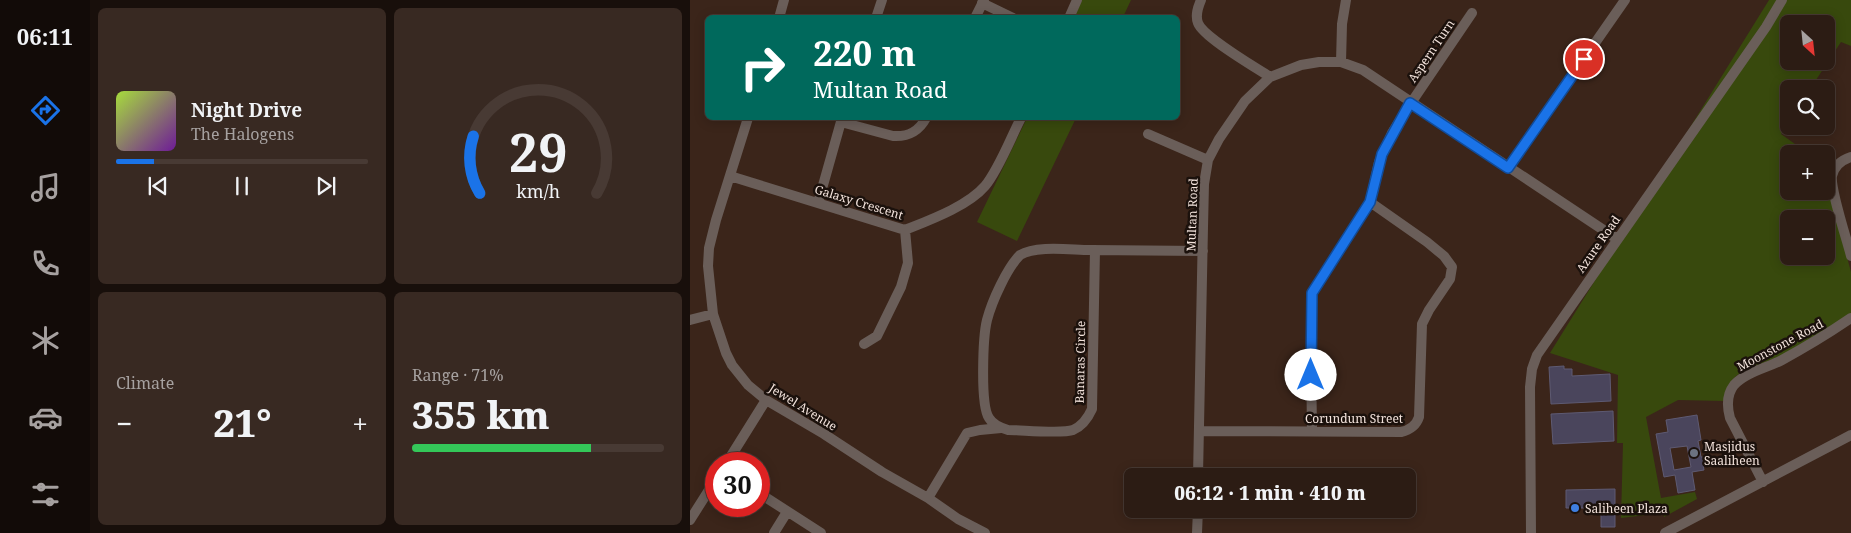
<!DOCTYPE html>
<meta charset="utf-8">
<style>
body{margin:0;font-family:"Noto Serif",serif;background:#382922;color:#f1f3f6;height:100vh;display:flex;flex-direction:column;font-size:19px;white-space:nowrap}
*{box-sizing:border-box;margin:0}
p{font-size:16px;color:#a6a1a0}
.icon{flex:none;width:28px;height:28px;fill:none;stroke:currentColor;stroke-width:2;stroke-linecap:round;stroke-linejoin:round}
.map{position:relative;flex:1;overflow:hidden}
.sheet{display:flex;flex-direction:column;gap:8px;padding:8px;background:#180f0b;width:600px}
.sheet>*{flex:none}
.banner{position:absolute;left:15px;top:15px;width:475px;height:105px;border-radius:8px;box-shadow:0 2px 12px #0003,0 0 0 1px #483a34;background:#00695c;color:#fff;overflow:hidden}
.needle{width:32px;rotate:153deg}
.tools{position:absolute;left:1090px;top:15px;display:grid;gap:10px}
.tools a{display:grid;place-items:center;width:55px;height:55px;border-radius:8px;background:#2c1c14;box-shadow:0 2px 12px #0003,0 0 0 1px #483a34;font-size:25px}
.speed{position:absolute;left:15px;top:452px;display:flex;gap:10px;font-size:25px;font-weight:700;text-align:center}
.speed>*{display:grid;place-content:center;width:65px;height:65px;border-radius:50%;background:#2c1c14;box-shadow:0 2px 12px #0003,0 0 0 1px #483a34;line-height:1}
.speed .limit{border:8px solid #d22;background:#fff;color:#111}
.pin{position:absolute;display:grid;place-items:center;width:42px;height:42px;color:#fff;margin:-21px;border:2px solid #fff;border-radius:50%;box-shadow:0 1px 5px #0007}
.me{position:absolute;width:55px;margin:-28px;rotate:0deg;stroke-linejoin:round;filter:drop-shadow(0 0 4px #0008)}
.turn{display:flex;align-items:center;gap:18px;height:105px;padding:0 25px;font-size:22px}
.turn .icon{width:65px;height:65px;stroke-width:2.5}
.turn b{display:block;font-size:35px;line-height:42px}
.big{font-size:38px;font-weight:800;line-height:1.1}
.sheet .widget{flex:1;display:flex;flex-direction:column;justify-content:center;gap:8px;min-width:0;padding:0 18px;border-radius:8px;background:#382922}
.sheet .dial{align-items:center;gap:0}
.dial svg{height:130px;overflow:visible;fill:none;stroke:#483a34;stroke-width:7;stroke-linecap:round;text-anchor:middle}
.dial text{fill:#f1f3f6;stroke:none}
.song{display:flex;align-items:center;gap:15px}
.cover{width:60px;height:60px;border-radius:8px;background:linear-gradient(135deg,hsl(80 70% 55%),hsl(280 70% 35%))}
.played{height:5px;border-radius:2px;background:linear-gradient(90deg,#1a73e8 15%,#483a34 15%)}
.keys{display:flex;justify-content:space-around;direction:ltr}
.heat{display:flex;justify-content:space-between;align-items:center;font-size:28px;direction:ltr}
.charge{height:8px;border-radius:4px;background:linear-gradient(90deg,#34c759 71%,#483a34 0)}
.sheet .tiles{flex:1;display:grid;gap:8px;grid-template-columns:repeat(2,1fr)}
.trip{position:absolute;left:434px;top:468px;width:292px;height:50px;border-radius:8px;background:#2c1c14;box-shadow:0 2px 12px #0003,0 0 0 1px #483a34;font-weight:800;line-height:50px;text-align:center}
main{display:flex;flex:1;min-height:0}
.tab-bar{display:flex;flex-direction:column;width:90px;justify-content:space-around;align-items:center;background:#120b08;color:#a6a1a0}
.tab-bar .icon{width:35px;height:35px}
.tab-bar .active{color:#1a73e8}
.tab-bar b{font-size:22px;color:#f1f3f6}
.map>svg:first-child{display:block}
.green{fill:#38490d;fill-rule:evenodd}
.building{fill:#4a455c;stroke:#5e5a72;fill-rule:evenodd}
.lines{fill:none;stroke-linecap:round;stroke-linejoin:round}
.minor{stroke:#6a5e59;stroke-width:10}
.route-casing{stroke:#114b97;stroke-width:12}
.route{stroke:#1a73e8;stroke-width:9}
.worship-dot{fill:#6b7280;stroke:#1b110c;stroke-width:2}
.shop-dot{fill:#3f7fe0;stroke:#1b110c;stroke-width:2}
.labels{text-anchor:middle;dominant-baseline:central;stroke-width:5;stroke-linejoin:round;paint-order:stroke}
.street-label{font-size:12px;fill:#f3e3dc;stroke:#1b110c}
.poi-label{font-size:12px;fill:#f3e3dc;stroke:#1b110c;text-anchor:start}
</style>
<main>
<nav class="tab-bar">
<b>06:11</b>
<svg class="icon active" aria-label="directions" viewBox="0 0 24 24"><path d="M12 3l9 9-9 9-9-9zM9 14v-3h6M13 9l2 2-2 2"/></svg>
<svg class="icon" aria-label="music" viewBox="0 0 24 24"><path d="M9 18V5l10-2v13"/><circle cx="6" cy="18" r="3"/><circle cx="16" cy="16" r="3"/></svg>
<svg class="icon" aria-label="phone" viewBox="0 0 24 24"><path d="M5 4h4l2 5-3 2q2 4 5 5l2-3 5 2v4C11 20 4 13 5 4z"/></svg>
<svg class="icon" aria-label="climate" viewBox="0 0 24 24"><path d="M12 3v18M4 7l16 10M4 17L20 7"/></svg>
<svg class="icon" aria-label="car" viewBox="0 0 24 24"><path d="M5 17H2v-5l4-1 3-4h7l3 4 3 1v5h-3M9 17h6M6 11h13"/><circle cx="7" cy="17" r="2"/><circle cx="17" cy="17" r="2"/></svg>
<svg class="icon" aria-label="filters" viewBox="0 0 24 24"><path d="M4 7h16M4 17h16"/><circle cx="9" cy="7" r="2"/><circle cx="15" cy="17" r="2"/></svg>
</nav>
<section class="sheet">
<div class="tiles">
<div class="widget">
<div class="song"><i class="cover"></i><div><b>Night Drive</b><p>The Halogens</p></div></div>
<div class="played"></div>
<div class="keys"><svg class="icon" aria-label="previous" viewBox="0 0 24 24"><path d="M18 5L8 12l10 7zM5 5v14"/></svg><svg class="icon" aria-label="pause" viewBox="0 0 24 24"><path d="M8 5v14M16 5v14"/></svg><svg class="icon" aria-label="next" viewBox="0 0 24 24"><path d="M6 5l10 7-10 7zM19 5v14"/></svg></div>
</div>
<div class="widget dial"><svg viewBox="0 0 100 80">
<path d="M14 69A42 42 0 1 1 86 69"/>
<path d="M14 69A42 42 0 0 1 10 34" stroke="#1a73e8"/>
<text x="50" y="56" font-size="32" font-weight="700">29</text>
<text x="50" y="72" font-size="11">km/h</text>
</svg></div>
<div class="widget"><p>Climate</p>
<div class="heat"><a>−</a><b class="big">21°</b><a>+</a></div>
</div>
<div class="widget"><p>Range · 71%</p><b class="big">355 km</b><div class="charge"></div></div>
</div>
</section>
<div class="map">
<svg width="1161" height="533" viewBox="0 0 1161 533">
<rect width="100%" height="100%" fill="#3b251a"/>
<path class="green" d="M392,0H441L433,17L384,18Z
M1079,0H1161V46L1151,42L1120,89H1099V122L1091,134L1119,154H1099V191H1136V166L1139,167L1137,182L1161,272V314L1093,355L1052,371L1044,378L1039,385L1035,401L988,400L956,417L971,498L1005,492L1007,499L974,517L973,513L931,518L933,443H927L928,375L860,353ZM1099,24H1136V61H1099ZM1099,219H1136V256H1099Z
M337,118H386L327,241L287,222Z"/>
<path class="building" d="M874,366V369H882V376L920,374L921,401L861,404L859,367Z
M923,411L924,441L863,444L861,414Z
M1007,415L1011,440L1008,441L1011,457H1014L1016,463L1013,464L1014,470L1002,472L1005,490L988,493L985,475L974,477L966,434L978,432L976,420ZM997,446L1001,467L984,470L980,448Z
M925,489V527H911V508H876V490Z"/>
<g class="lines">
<path class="minor" d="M511,0C508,7 505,15 508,23C513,37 565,67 580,77
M292,3L323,18
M89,18L94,0
M186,18L192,0
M285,18L294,0
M379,18L387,0
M651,62L652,24L656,0
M58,118L26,220L19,248L18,266L23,314L36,353L42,365L58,385L76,400L134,434L192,472L238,498L268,519L295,533
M151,122L203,136C219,137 229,131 236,118
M458,134L518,160
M1161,157C1152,160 1144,166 1142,176C1140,189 1157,240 1161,256
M818,168L935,0
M40,176L215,230C240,220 278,206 295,186C309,169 321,137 331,118
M128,203L152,118
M405,250L402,409C398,418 392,426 383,430C372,434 332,430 318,430C311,428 303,425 299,418C290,405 293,336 297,320C302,301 317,268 330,255C347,245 381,250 400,250C438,250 475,251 513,251
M0,320L23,314
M174,344L187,336L211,287L218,263L215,230
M622,430L621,357L622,293L680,202L689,162L702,133L721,103L782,13
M509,431L711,432C720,430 726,426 729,417L732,324L739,310L760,279L762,267L754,256L737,242L680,202
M36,464L76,400
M508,476L513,227L514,184L518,160L529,139L555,101L580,77L611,65L629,62H651L673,70L927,239
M1073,482L1040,418C1037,407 1037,394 1044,385C1056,372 1077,368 1092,360C1116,347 1139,333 1161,318
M69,493L131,533
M238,498L277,433L290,430L311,428
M0,520L26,479
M84,533L97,512
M507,533L508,509
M841,533L840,387L842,369L847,355L1076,27L1092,0
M975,533L1161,435"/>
</g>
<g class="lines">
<g class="route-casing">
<path id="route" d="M621,375L622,293L680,202L692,154L720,103L818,168L894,59"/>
</g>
<use href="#route" class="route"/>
</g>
<circle class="worship-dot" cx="1004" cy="453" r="5"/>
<circle class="shop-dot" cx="885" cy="508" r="5"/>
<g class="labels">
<g class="street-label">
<text transform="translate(741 51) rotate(-56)">Aspern Turn</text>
<text transform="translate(169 202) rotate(17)">Galaxy Crescent</text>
<text transform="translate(502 215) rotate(-88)">Multan Road</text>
<text transform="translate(908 244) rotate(-55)">Azure Road</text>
<text transform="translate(1090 345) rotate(-28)">Moonstone Road</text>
<text transform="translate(390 362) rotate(-89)">Banaras Circle</text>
<text transform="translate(113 407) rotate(32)">Jewel Avenue</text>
<text x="664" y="418">Corundum Street</text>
</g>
<g class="poi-label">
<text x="1014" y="446">Masjidus<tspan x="1014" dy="14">Saaliheen</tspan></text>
<text x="895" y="508">Saliheen Plaza</text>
</g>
</g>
</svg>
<div class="tools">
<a><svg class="needle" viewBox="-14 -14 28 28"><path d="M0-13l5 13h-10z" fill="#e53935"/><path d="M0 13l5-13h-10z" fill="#a6a1a0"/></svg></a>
<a><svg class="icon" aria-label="search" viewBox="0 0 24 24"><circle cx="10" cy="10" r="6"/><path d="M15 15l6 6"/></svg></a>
<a>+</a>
<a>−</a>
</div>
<div class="speed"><div class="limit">30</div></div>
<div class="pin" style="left:894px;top:59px;background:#d93025"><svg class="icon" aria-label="arrive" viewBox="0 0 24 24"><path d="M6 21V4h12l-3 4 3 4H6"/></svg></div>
<svg class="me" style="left:621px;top:375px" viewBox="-20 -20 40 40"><circle r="19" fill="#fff"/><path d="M0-13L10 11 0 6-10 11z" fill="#1a73e8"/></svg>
<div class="trip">06:12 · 1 min · 410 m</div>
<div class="banner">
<div class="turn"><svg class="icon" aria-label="right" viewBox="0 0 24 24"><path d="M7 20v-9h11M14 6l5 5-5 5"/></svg><div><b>220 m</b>Multan Road</div></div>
</div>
</div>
</main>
